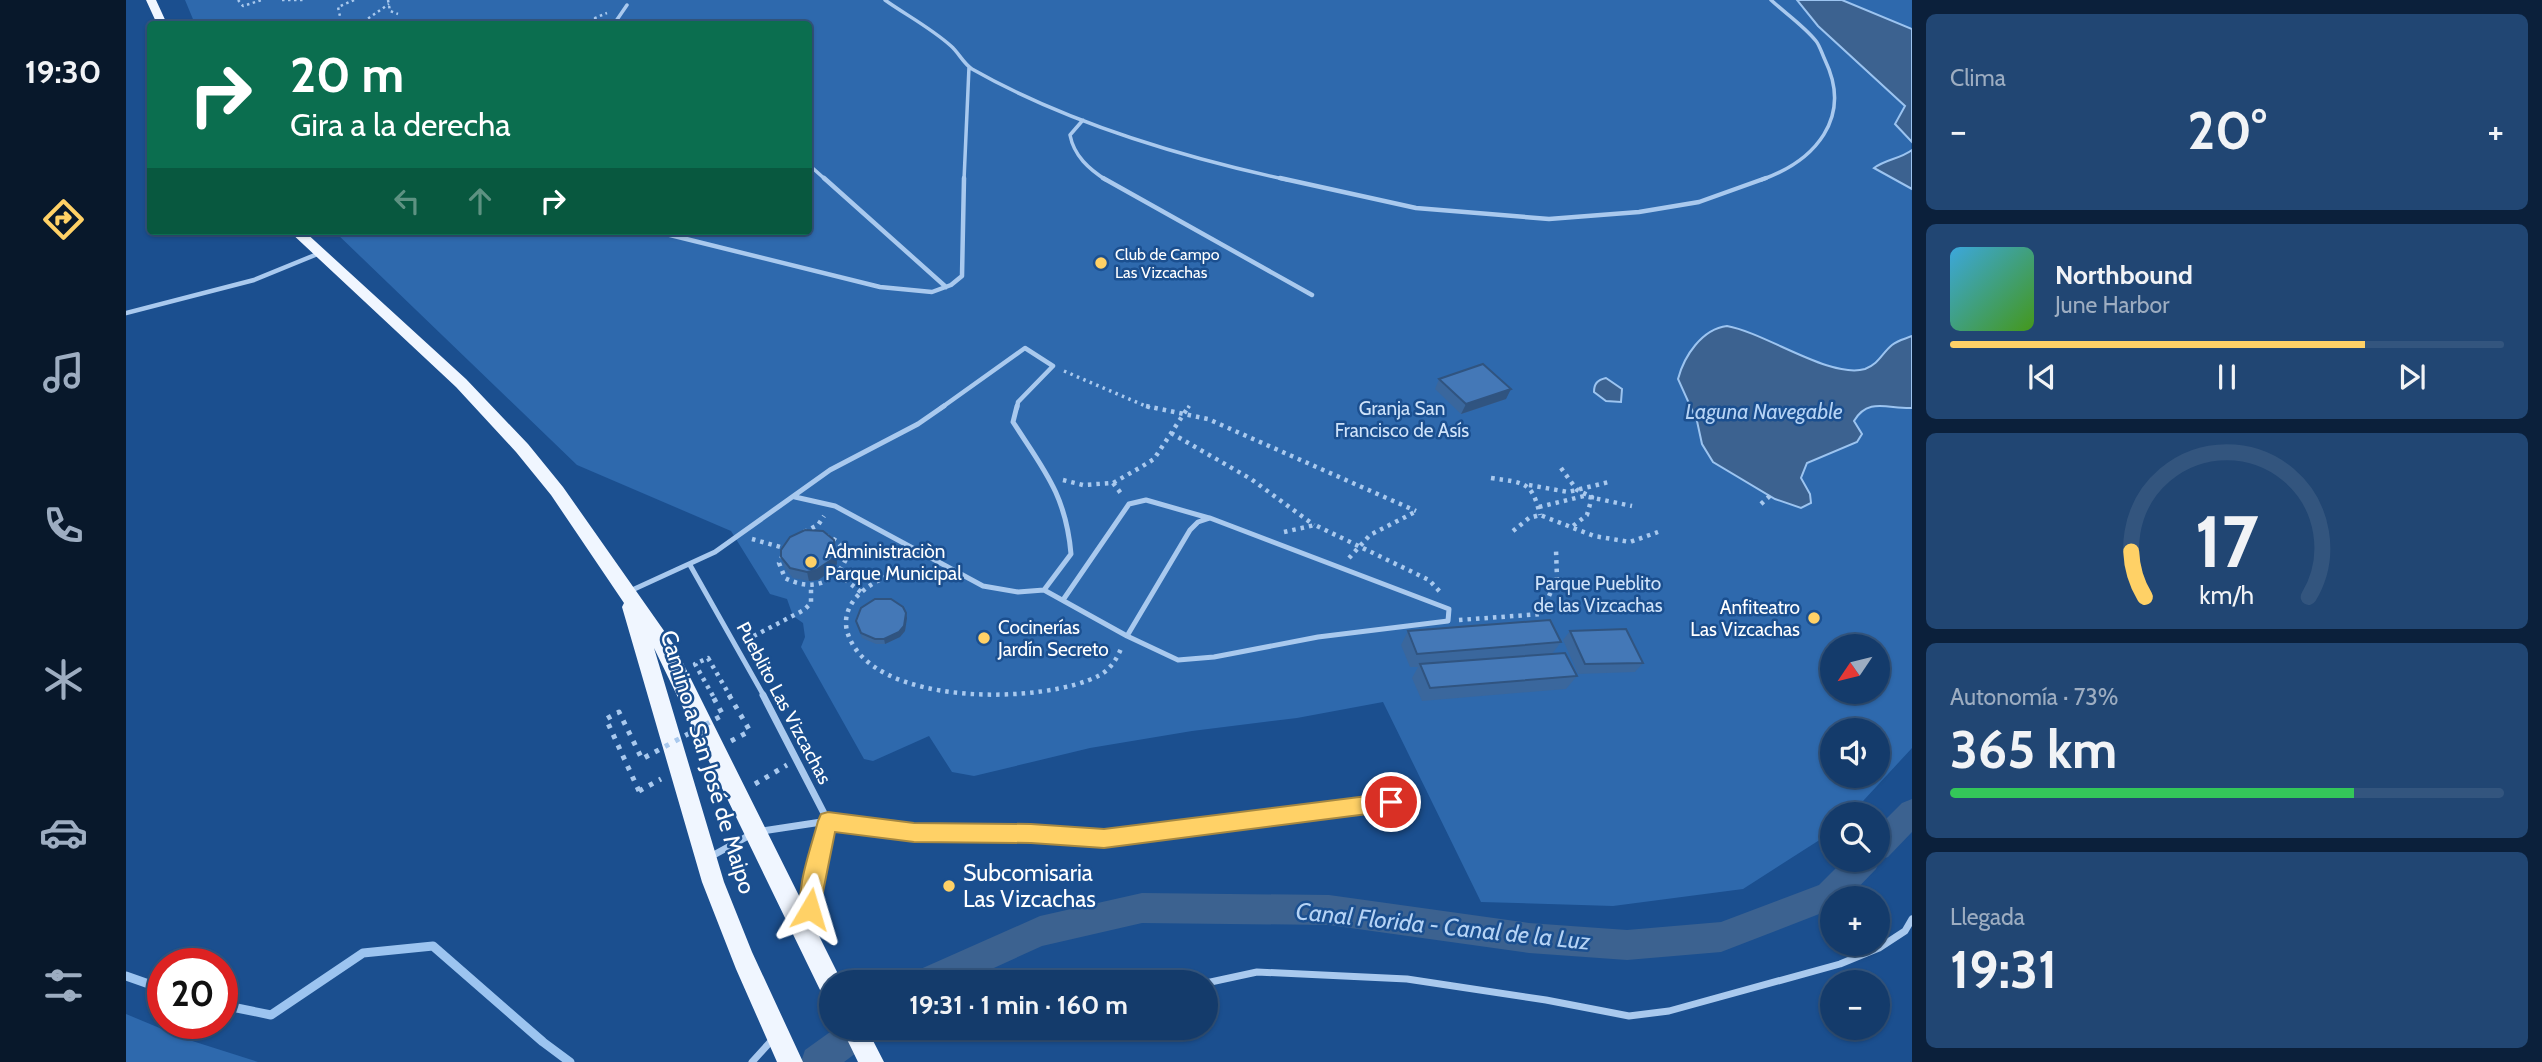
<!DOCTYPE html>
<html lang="es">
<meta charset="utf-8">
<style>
body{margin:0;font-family:Cabin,sans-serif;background:#214673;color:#f1f3f6;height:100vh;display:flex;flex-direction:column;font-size:26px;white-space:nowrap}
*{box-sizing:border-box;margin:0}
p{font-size:23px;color:#9dadc1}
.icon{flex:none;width:38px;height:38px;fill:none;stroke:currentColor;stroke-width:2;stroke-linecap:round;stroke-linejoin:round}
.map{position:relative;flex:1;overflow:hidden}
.panel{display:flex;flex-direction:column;gap:14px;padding:14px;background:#0b203b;width:630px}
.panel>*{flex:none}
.guide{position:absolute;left:21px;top:21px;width:665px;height:214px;border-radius:7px;box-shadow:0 2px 5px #0004,0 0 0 2px #33557e;background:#0b6e4f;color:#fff;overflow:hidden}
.needle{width:46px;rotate:235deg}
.fabs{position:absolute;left:1694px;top:634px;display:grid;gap:14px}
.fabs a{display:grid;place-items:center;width:70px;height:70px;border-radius:50%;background:#143b6b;box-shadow:0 2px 5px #0004,0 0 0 2px #33557e;font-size:35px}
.speed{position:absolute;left:21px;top:948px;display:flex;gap:14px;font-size:35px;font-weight:700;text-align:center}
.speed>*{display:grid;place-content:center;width:91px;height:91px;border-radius:50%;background:#143b6b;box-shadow:0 2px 5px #0004,0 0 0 2px #33557e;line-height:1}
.speed .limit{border:10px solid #d22;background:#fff;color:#111}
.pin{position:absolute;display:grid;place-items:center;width:60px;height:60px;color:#fff;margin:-30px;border:4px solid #fff;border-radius:50%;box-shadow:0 2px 7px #0007}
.me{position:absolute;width:77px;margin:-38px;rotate:7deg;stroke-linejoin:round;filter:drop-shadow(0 0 5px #0008)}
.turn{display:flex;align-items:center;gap:24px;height:147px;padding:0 28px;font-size:32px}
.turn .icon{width:91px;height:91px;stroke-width:2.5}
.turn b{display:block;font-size:49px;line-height:60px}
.lanes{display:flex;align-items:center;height:66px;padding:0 28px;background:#0003;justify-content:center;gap:35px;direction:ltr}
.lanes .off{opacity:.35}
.big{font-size:52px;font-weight:800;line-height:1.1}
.panel .card{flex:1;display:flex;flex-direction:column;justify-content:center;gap:10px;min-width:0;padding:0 24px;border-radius:10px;background:#214673}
.panel .dial{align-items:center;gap:0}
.dial svg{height:182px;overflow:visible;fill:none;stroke:#33557e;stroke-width:7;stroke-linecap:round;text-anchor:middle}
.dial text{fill:#f1f3f6;stroke:none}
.song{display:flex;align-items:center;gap:21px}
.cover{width:84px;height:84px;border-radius:10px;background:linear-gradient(135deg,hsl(200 70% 55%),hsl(100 70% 35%))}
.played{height:7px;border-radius:4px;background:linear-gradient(90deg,#ffd166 75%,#33557e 75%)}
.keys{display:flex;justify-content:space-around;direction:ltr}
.heat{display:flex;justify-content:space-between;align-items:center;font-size:38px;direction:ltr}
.charge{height:10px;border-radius:5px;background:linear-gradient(90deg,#34c759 73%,#33557e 0)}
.trip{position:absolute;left:693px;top:970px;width:399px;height:70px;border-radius:35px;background:#143b6b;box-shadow:0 2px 5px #0004,0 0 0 2px #33557e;font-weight:800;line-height:70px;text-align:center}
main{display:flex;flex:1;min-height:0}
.tab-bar{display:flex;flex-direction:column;width:126px;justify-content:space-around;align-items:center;background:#08182b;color:#9dadc1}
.tab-bar .icon{width:49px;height:49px}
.tab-bar .current{color:#ffd166}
.tab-bar b{font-size:32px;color:#f1f3f6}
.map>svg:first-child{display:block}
.green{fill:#2e69ad;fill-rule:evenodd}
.water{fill:#3c6290;stroke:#9cc4f0;stroke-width:2}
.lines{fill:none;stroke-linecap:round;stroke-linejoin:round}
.stream{stroke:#9cc4f0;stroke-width:9}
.canal{fill:#3c6290;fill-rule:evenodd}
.path-far3{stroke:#a9c9ee;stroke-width:2.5;stroke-dasharray:2.5 3.5;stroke-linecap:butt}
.path-far2{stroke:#a9c9ee;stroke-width:3.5;stroke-dasharray:2.5 4.5;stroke-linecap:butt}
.path-far1{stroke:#a9c9ee;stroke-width:4.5;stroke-dasharray:3.5 5;stroke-linecap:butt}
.path{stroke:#a9c9ee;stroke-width:5;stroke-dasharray:4.5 7;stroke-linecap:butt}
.lane-far3{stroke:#a9c9ee;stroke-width:3.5}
.lane-far2{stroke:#a9c9ee;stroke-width:4.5}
.lane-far1{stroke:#a9c9ee;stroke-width:5}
.lane{stroke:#a9c9ee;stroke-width:7}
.primary{fill:#f0f6ff;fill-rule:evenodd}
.path-bridge-far1{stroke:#a9c9ee;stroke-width:4.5;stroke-dasharray:3.5 5;stroke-linecap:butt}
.path-bridge{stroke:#a9c9ee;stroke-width:5;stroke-dasharray:4.5 7;stroke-linecap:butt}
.wall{fill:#3a679d}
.shaded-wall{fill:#305480}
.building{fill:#4478b7;stroke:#305480;stroke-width:2}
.route{fill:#ffd166;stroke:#a68842;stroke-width:2}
.poi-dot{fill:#ffd166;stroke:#1b4f8f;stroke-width:2.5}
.labels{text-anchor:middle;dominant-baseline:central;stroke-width:5;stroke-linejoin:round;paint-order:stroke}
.far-poi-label{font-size:16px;fill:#fff;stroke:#1b4f8f;text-anchor:start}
.park-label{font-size:19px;fill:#cfe3fa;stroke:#1b4f8f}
.poi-label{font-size:19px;fill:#fff;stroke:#1b4f8f;text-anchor:start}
.street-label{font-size:19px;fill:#fff;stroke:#1b4f8f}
.water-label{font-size:21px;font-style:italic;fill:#b5d3f5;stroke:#1b4f8f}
.near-street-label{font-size:23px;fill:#fff;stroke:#1b4f8f}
.near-poi-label{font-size:23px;fill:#fff;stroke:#1b4f8f;text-anchor:start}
.near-water-label{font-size:24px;font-style:italic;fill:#b5d3f5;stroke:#1b4f8f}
</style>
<main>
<nav class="tab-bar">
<b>19:30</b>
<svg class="icon current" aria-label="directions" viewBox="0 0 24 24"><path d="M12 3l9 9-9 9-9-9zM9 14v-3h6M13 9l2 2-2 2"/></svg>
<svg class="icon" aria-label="music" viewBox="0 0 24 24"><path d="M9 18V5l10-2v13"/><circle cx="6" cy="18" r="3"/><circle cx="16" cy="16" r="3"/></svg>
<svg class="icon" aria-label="phone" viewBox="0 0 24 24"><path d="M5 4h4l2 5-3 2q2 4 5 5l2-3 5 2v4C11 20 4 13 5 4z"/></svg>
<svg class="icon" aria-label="climate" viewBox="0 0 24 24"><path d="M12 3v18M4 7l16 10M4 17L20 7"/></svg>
<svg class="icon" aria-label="car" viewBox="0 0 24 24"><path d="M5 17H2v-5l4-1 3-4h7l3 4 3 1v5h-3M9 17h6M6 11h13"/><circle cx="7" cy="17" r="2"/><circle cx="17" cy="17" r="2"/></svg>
<svg class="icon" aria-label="filters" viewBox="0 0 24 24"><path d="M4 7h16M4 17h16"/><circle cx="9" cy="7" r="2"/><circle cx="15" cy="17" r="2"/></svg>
</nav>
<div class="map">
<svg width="1786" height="1062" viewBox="0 0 1786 1062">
<rect width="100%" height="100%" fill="#1b4f8f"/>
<path class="green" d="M59,0H1786V748L1725,814H1706V832L1617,889L1487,906L1355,902L1257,702L1171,718L1066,731L964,748L848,776L826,772L803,736L747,761L738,759L675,647L679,637L677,623L667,616L661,599L644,594L605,531L451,465L208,231H682V24H69ZM1706,646H1752V691H1706ZM1706,730H1752V775H1706Z
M0,1014L60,1039L132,1062H0Z"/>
<path class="water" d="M1671,0H1716L1786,29V142L1769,124L1779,106L1692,26Z
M1786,150V189L1748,168C1760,159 1774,159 1786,150Z
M1601,326C1640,333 1704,379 1739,369C1753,364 1756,353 1766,345C1772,340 1779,339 1786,336V408C1762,409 1742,397 1728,421L1736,434L1731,442L1681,463L1675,478L1684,494L1685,503L1675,508L1649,499L1587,462L1576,444L1571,421L1552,379C1558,356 1576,329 1601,326Z
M1480,378L1496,389L1495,402L1480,401L1468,392C1468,384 1471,380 1480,378Z"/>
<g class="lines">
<path class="stream" d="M0,976L37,989
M96,1005L145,1015L237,953L307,946L417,1042L444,1062"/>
<path class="canal" d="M1786,799V832L1762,857L1754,860L1750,869L1722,898H1706V909L1595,952L1501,960L1403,953L1203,925L1016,923L916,946L837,982H785L790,971L914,916L1016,893L1203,895L1403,923L1501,930L1595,922L1693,885L1719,859H1752V827L1776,803Z
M711,1027H755L750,1038L718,1062H675L679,1050Z"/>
<path class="path-far3" d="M112,0L117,6L136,0
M156,0H177
M228,0L212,7L215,21L237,22L263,4
M262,0L264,11L272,14
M472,24L469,18L481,13"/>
<path class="path-far2" d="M938,371L1024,408
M1062,408L1065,403"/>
<path class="path-far1" d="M1020,406L1082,419L1290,511
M1045,433L1125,479L1188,525
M1435,468L1451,490L1466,497L1461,515L1447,526
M1365,478C1397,483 1406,480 1414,515
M937,480L957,485L987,483L1015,467L1028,459L1063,406
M987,483L997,496
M1403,485L1442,492L1483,482
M1635,504L1647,493
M1413,507L1458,496L1506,506
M1387,531L1403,518L1414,515L1468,536L1504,542L1532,532
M678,532L692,525L698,516
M1158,532L1189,525L1303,580L1315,593
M682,534C701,534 716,538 720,559C708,585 684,591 659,578L653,563L662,545Z
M626,539L658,548
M1223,558L1244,535L1289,512
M803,573C778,569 758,574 738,590C725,600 717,615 721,631C742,708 919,705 974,675C985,669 992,657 996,646
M712,574L735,592
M1333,620L1415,614L1431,578L1430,550
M620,640L678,610L685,603V586"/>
<path class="path" d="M605,741L624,731
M629,784L661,765
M513,791L535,779"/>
<path class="lane-far3" d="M759,0C780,15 805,28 825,46C833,53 837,63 846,69C941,123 1056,157 1162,180
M488,24L501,5
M957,120L944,135C948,156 963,169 980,180
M682,164L700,180
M838,180L843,67
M1635,180C1689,161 1727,118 1699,60C1696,54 1694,46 1690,41C1678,26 1659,13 1645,0"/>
<path class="lane-far2" d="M698,178L820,287
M977,178L1186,295
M1154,178L1290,208L1423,219L1513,212L1573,202L1640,178
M528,231L754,287L806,292L825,285L836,276L838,178
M0,313L128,280L194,253
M815,408L899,348L927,366L892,402L891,408"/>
<path class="lane-far1" d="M891,406L887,422C918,470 940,495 945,554L918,590
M669,497L709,506L857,586L892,592L918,590L1001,636
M1084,518L1323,609L1322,621L1192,637L1088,657L1052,660L1001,636L1064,530L1072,522Z
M564,565L638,696
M504,591L589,552L704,470L792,424L818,406
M937,600L1003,504L1020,500L1083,518"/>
<path class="lane" d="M637,695L702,821L688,877L684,924
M636,831L702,821L788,832L905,833L978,838L1265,802L1261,788
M584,857L624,835
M1080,983L1131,972L1281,979L1420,1000L1503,1016L1543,1011L1714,964L1753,948L1779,931L1786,919
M626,1062L647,1039"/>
<path class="primary" d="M20,0H30L41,24H31Z
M163,231H178L340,379L402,444L437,487L548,645L716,982H705V997L696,994L528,648L598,882L626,952L677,1062H651L610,969L576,882L496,607L498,603L425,495L390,452L330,387Z
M715,1027H740L758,1062H732Z"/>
<path class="path-bridge-far1" d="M587,696L569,664L582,658L604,696"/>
<path class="path-bridge" d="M603,695L624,731
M513,791L480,719L493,712L516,759L597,715L586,695"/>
</g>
<path class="wall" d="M1313,379L1380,399L1335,414L1309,389Z
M708,540L710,550L711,564L707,570L692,580L683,581L667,578L658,567L655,557Z
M781,618L779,631L774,637L759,644H750L736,638L730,621Z
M1282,631L1435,642L1426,654L1451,676L1440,689L1296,701L1286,678L1292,667H1284L1275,645Z
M1444,631L1517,663L1509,672L1452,674L1437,640Z"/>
<path class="shaded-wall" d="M1385,389L1380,399L1335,414L1340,404Z
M708,540L710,550L711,564L707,570L692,580L683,581L681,572Z
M780,613L781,618L779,631L774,637L759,644L758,639Z"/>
<path class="building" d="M1357,364L1385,389L1340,404L1313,379Z
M679,530L697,531L708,540L709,554L705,560L690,570L681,572L664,568L655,557V550L664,537Z
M749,599H765L777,607L780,613L778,626L773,632L758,639H749L735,633L730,621L735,608Z
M1424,620L1435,642L1291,654L1282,631Z
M1500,629L1517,663L1459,664L1444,631Z
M1439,653L1451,676L1304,688L1294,664Z"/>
<path class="route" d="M1265,793L1272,796L1275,802L1272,809L1265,811L978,848L905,843L788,842L709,832L692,917L684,920L677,917C667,894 686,845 692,821L695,814L702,812L788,823L905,824L978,829Z"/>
<g class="poi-dot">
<circle cx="975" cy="263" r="7"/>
<circle cx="685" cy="562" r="7"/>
<circle cx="1688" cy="618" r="7"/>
<circle cx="858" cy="638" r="7"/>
<circle cx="823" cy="886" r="7"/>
</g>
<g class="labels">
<g class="far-poi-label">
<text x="989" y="254">Club de Campo<tspan x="989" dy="18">Las Vizcachas</tspan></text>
</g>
<g class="park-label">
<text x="1276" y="408">Granja San<tspan x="1276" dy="22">Francisco de Asís</tspan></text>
<text x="1472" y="583">Parque Pueblito<tspan x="1472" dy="22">de las Vizcachas</tspan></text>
</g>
<g class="poi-label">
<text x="699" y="551">Administraciòn<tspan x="699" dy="22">Parque Municipal</tspan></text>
<text x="1674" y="607" text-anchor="end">Anfiteatro<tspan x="1674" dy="22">Las Vizcachas</tspan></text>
<text x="872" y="627">Cocinerías<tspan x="872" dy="22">Jardín Secreto</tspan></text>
</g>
<g class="street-label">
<text transform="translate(658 703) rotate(62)">Pueblito Las Vizcachas</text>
</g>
<g class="water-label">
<text x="1638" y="411">Laguna Navegable</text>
</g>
<g class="near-street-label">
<text transform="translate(582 762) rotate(73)">Camino a San José de Maipo</text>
</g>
<g class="near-poi-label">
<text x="837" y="873">Subcomisaria<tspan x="837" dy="26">Las Vizcachas</tspan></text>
</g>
<g class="near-water-label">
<text transform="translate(1317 926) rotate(6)">Canal Florida - Canal de la Luz</text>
</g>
</g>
</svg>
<div class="fabs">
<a><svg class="needle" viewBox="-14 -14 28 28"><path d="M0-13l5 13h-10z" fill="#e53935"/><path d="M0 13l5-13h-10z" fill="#9dadc1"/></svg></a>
<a><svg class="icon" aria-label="sound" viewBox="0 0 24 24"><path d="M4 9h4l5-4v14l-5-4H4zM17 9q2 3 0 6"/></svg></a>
<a><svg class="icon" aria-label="search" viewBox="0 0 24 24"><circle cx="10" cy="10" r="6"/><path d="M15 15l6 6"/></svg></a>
<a>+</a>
<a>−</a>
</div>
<div class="speed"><div class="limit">20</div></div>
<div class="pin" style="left:1265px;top:802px;background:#d93025"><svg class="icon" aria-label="arrive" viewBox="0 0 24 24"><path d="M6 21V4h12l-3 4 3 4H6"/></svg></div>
<svg class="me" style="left:684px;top:909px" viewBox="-20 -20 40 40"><path d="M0-17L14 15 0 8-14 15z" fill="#ffd166" stroke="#fff" stroke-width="4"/></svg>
<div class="trip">19:31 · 1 min · 160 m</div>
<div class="guide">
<div class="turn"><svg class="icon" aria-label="right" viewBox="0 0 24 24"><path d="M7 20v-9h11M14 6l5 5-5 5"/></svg><div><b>20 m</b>Gira a la derecha</div></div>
<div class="lanes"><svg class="icon off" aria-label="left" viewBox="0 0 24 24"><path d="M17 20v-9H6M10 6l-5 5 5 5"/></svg><svg class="icon off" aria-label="ahead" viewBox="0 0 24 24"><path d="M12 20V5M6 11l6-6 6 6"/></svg><svg class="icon" aria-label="right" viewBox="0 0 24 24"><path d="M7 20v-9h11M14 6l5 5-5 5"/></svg></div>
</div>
</div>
<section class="panel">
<div class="card"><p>Clima</p>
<div class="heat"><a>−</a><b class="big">20°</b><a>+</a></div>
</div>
<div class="card">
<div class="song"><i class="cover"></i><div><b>Northbound</b><p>June Harbor</p></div></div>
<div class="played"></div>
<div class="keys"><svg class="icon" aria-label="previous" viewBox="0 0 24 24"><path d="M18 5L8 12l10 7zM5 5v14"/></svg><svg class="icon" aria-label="pause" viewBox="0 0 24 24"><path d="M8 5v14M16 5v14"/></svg><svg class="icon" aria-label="next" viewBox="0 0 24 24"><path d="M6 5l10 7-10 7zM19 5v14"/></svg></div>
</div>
<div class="card dial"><svg viewBox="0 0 100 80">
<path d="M14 69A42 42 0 1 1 86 69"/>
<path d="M14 69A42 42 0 0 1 8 49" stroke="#ffd166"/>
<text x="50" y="56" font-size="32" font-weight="700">17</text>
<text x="50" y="72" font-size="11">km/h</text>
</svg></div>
<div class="card"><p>Autonomía · 73%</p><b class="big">365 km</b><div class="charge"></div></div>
<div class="card"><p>Llegada</p><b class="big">19:31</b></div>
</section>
</main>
